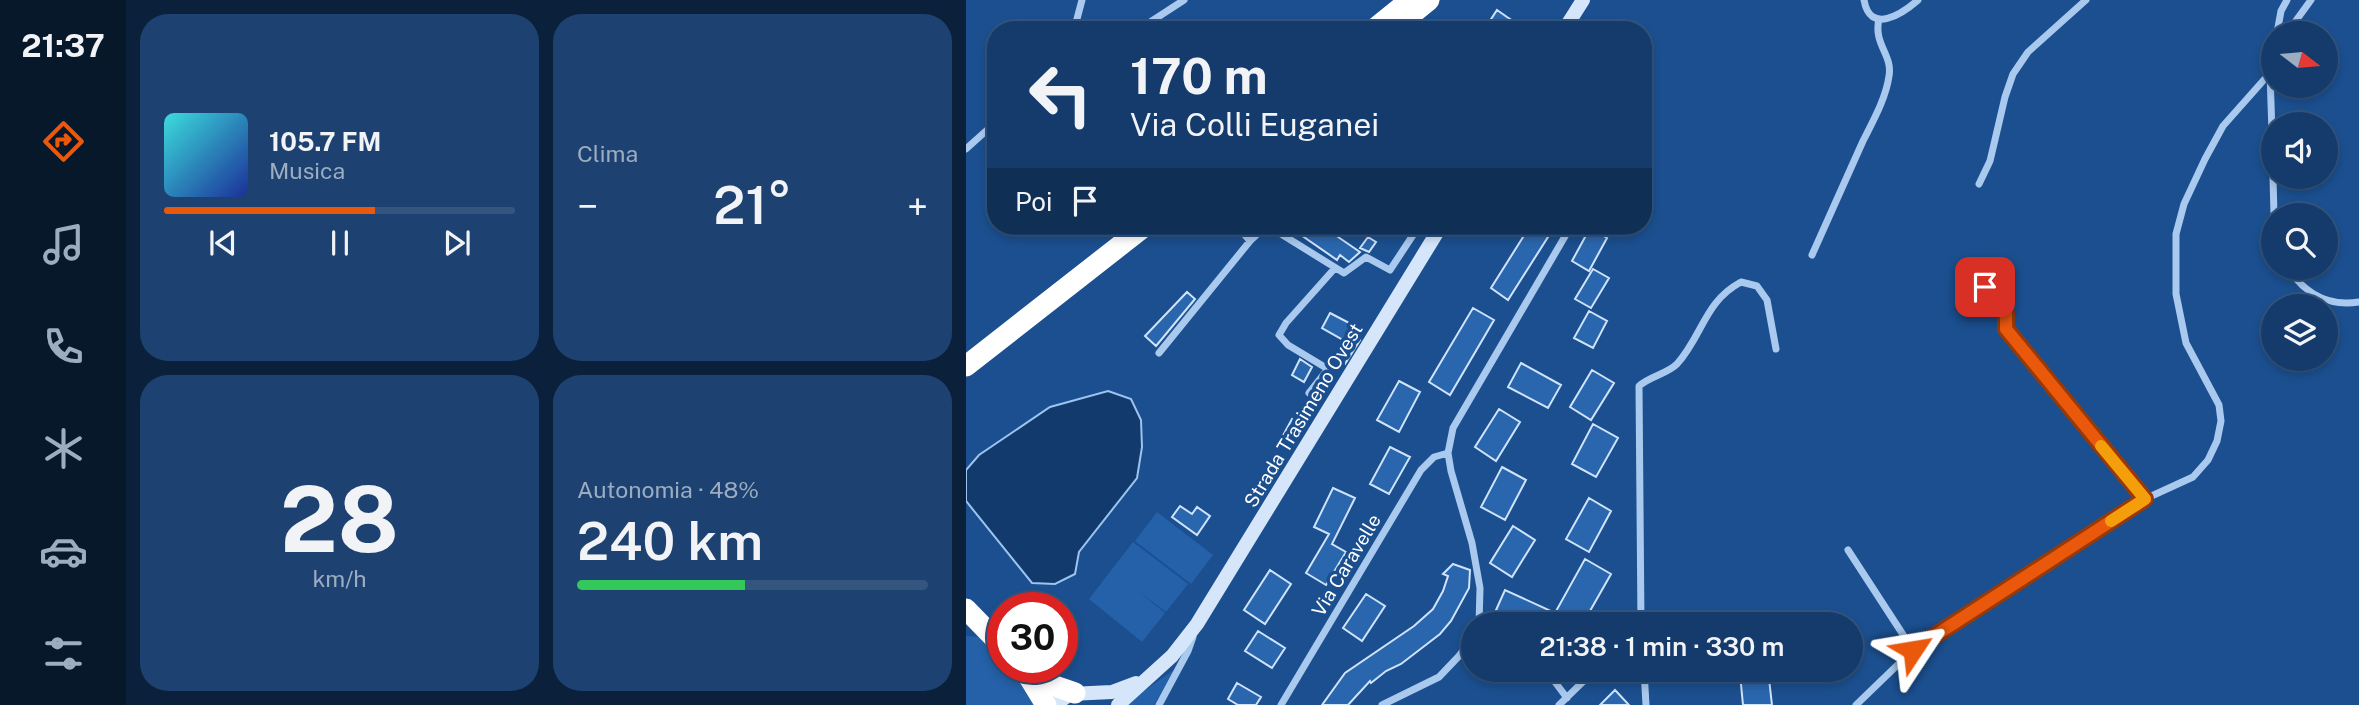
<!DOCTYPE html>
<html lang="it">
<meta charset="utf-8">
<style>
body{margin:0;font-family:"Public Sans",sans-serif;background:#1d4271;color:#f1f3f6;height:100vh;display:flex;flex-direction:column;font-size:26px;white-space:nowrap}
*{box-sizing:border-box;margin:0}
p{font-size:23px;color:#9dadc1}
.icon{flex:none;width:38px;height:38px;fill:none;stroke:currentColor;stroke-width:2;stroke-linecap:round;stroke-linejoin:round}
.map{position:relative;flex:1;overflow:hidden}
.sheet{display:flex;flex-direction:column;gap:14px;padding:14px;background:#0b203b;width:840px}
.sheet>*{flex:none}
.hud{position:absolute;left:21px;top:21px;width:665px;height:214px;border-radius:28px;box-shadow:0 4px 10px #0003,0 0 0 2px #33557e;background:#143b6b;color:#f1f3f6;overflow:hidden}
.needle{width:46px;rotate:106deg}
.fabs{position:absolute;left:1295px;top:21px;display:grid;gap:14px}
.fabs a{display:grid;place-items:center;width:77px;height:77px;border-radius:50%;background:#143b6b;box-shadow:0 4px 10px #0003,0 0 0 2px #33557e;font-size:35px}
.speed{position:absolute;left:21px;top:592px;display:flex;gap:14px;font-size:35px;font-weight:700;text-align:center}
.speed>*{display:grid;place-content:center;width:91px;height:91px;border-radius:50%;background:#143b6b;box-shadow:0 4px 10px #0003,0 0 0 2px #33557e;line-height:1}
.speed .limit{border:10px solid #d22;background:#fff;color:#111}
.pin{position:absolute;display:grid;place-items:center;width:60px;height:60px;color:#fff;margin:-30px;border-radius:14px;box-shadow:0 4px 10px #0006}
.me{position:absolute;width:77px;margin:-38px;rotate:57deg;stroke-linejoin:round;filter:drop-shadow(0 0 5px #0008)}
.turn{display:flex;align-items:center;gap:24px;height:147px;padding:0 28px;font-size:32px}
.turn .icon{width:91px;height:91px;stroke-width:2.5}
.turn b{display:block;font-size:49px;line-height:60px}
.then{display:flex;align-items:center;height:66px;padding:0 28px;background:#0003;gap:14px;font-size:26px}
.big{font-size:52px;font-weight:600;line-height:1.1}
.sheet .widget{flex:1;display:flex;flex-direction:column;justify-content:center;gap:10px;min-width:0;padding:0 24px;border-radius:28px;background:#1d4271}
.sheet .dial{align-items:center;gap:0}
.dial b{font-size:91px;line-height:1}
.song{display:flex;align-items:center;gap:21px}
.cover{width:84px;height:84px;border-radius:10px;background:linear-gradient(135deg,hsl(180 70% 55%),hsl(230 70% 35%))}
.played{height:7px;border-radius:4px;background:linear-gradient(90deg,#ea580c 60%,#33557e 60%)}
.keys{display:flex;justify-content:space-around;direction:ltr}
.heat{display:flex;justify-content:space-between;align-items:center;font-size:38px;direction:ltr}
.charge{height:10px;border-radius:5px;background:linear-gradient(90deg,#34c759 48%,#33557e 0)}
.sheet .tiles{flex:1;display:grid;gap:14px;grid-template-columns:repeat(2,1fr)}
.trip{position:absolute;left:495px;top:612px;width:402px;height:70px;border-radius:35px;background:#143b6b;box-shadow:0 4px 10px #0003,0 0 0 2px #33557e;font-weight:600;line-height:70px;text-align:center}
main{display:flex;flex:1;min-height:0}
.tabs{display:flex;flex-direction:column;width:126px;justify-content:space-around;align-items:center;background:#08182b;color:#9dadc1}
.tabs .icon{width:49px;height:49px}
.tabs .on{color:#ea580c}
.tabs b{font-size:32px;color:#f1f3f6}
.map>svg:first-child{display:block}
.green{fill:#2461a8}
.water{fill:#123a6d;stroke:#9cc4f0;stroke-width:2}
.building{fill:#2a66ad;stroke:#cfe3fa;stroke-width:2}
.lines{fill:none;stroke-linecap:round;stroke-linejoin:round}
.street{stroke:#a9c9ee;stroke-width:7}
.secondary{stroke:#d6e6fa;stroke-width:14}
.highway{stroke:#fff;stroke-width:21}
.route-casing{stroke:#983908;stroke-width:18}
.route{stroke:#ea580c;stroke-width:12}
.slow{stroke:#f59e0b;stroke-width:12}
.labels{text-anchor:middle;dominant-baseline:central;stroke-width:7;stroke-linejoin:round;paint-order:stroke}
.street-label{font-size:19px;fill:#fff;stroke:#1b4f8f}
</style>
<main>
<nav class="tabs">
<b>21:37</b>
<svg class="icon on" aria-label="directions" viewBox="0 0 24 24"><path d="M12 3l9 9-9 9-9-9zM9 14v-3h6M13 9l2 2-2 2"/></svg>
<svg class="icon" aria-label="music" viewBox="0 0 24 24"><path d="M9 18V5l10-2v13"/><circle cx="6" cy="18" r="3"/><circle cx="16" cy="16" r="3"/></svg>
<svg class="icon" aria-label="phone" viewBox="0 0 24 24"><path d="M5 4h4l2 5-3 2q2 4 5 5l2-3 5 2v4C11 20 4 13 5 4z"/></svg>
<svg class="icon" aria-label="climate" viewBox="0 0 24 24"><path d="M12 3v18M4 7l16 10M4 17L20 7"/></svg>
<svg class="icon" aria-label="car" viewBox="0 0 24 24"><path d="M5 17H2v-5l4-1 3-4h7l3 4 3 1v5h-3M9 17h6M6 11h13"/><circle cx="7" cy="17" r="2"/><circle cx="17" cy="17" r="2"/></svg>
<svg class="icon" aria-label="filters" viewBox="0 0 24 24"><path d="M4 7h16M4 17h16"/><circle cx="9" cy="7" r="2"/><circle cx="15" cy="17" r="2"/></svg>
</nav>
<section class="sheet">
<div class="tiles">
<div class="widget">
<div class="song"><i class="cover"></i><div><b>105.7 FM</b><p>Musica</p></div></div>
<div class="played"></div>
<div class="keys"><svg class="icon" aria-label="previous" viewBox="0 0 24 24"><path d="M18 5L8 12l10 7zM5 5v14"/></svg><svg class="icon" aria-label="pause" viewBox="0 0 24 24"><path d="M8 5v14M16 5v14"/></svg><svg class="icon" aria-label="next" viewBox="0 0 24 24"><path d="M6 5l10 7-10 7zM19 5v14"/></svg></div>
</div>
<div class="widget"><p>Clima</p>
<div class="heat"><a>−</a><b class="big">21°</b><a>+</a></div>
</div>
<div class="widget dial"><b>28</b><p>km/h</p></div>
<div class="widget"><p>Autonomia · 48%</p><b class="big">240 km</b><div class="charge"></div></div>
</div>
</section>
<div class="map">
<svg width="1393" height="705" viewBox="0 0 1393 705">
<rect width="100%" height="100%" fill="#1b4f8f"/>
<path class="green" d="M191,512L247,555L225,584L169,541Z
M167,542L222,584L200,612L172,591L199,613L176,642L123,599Z
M0,636L14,637L37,647V667H55L78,705H0Z
M208,670L188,705H160L163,701Z"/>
<path class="water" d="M142,391L165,399L175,420L176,447L171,478L113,552L109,574L89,584L66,583L0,501V470L13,455L84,407Z"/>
<path class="building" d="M531,10L541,17L561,30H518Z
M322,226H356L394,252L383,262L374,255L371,260Z
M564,226H589L542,300L525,288Z
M624,228L641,238L623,271L606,261Z
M402,237L410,242L403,252L394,248Z
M627,269L643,278L625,308L609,299Z
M221,292L229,299L190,346L179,336Z
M507,308L528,320L484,395L463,382Z
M623,311L641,321L627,348L608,338Z
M364,313L387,325L379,341L356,328Z
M383,334L394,340L379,364L369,359Z
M334,359L346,367L338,382L326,375Z
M555,363L595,385L582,408L542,387Z
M626,370L648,383L625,420L604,407Z
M433,381L454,392L433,432L411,420Z
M533,409L554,422L530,461L509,447Z
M326,419L338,425L326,447L314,441Z
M627,424L652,438L630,477L606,464Z
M424,447L444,457L423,494L404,484Z
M536,467L560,480L539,520L515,507Z
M367,488L389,498L366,544L380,552L360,585L340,573L363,534L348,527Z
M623,498L645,511L623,552L600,539Z
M214,506L226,514L231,507L244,516L231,535L206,517Z
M547,526L569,540L546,577L524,563Z
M619,559L645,574L616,625H562L530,610L539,590L589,613Z
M487,564L504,570L503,588L485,621L474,634L435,664L420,671L405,683L404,681L382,705H356L379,673L448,626L467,609L477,591L482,576L477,574Z
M304,570L325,584L299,624L278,610Z
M400,594L419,606L396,641L377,628Z
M292,631L319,648L306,668L279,651Z
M802,670L806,705H777L774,674Z
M271,683L295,697L290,705H272L262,699Z
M649,690L663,705H634Z"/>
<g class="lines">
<path class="street" d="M898,0C904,35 936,14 952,0
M108,30L116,0
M172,30L218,0
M1311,33L1315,11L1321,0
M1321,33L1345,0
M1307,49L1304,73L1307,163
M0,149L30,122
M1307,177L1308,215
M1013,184L1024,161L1039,97L1047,74L1062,52L1120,0
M271,226L284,241L299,227L307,229L378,273L400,257L424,270L453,226
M846,255C863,217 880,179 897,141C907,121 920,98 923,76C927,55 907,44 913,19
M1322,268C1338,293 1362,307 1393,302
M1019,287L1040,313V329L1179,499
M193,353L284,241
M343,393L362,369L322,345L313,335L320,323L369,268
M882,550L947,650
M513,625L514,588L506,543L485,471L482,453L487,428L605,226
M675,625L673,386C684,376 701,374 711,364C737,335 738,302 775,282L791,286L801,300L810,349
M580,670L601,698
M678,670L680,705
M193,705L222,651L227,637
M315,705L455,470L468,457L482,453
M416,705L473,677L493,656L508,635
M593,705L629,670
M890,705L947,650L1179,499L1227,477L1242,460L1251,441L1255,421L1253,405L1220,343L1210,294V234L1218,204L1239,159L1257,126L1304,73"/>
<path class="secondary" d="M598,30L617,0
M89,705L104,694L146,692L170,683
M152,705L206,656L231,624L475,226"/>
<path class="highway" d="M436,22L463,0
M407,30L444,0
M0,366L179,226
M0,609L37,647
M59,671L80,683L109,693
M61,674L80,705"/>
</g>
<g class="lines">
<g class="route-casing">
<path id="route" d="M947,650L1179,499L1040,329V313L1019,287"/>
</g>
<use href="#route" class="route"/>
<path class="slow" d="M1135,446L1179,499L1145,521"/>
</g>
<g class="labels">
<g class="street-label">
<text transform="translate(337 415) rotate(-59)">Strada Trasimeno Ovest</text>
<text transform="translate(380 565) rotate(-59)">Via Caravelle</text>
</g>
</g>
</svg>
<div class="fabs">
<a><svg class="needle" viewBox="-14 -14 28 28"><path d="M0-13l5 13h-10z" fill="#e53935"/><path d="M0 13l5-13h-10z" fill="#9dadc1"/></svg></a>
<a><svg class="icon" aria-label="sound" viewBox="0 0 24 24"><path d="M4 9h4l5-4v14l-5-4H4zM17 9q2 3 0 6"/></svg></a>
<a><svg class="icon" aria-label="search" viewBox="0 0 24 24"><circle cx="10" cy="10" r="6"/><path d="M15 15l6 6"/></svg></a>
<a><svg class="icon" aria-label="layers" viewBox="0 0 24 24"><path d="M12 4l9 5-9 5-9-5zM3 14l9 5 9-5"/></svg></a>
</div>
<div class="speed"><div class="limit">30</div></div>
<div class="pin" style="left:1019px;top:287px;background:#d93025"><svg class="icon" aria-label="arrive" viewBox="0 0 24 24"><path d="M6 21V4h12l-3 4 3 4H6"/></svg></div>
<svg class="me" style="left:947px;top:650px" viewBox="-20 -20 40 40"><path d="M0-17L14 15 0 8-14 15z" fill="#ea580c" stroke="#fff" stroke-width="4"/></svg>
<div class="trip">21:38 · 1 min · 330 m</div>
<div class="hud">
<div class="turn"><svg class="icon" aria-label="left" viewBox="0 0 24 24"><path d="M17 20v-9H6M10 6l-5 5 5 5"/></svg><div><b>170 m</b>Via Colli Euganei</div></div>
<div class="then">Poi<svg class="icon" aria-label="arrive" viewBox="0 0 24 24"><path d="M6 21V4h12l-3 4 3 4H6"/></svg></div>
</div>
</div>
</main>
